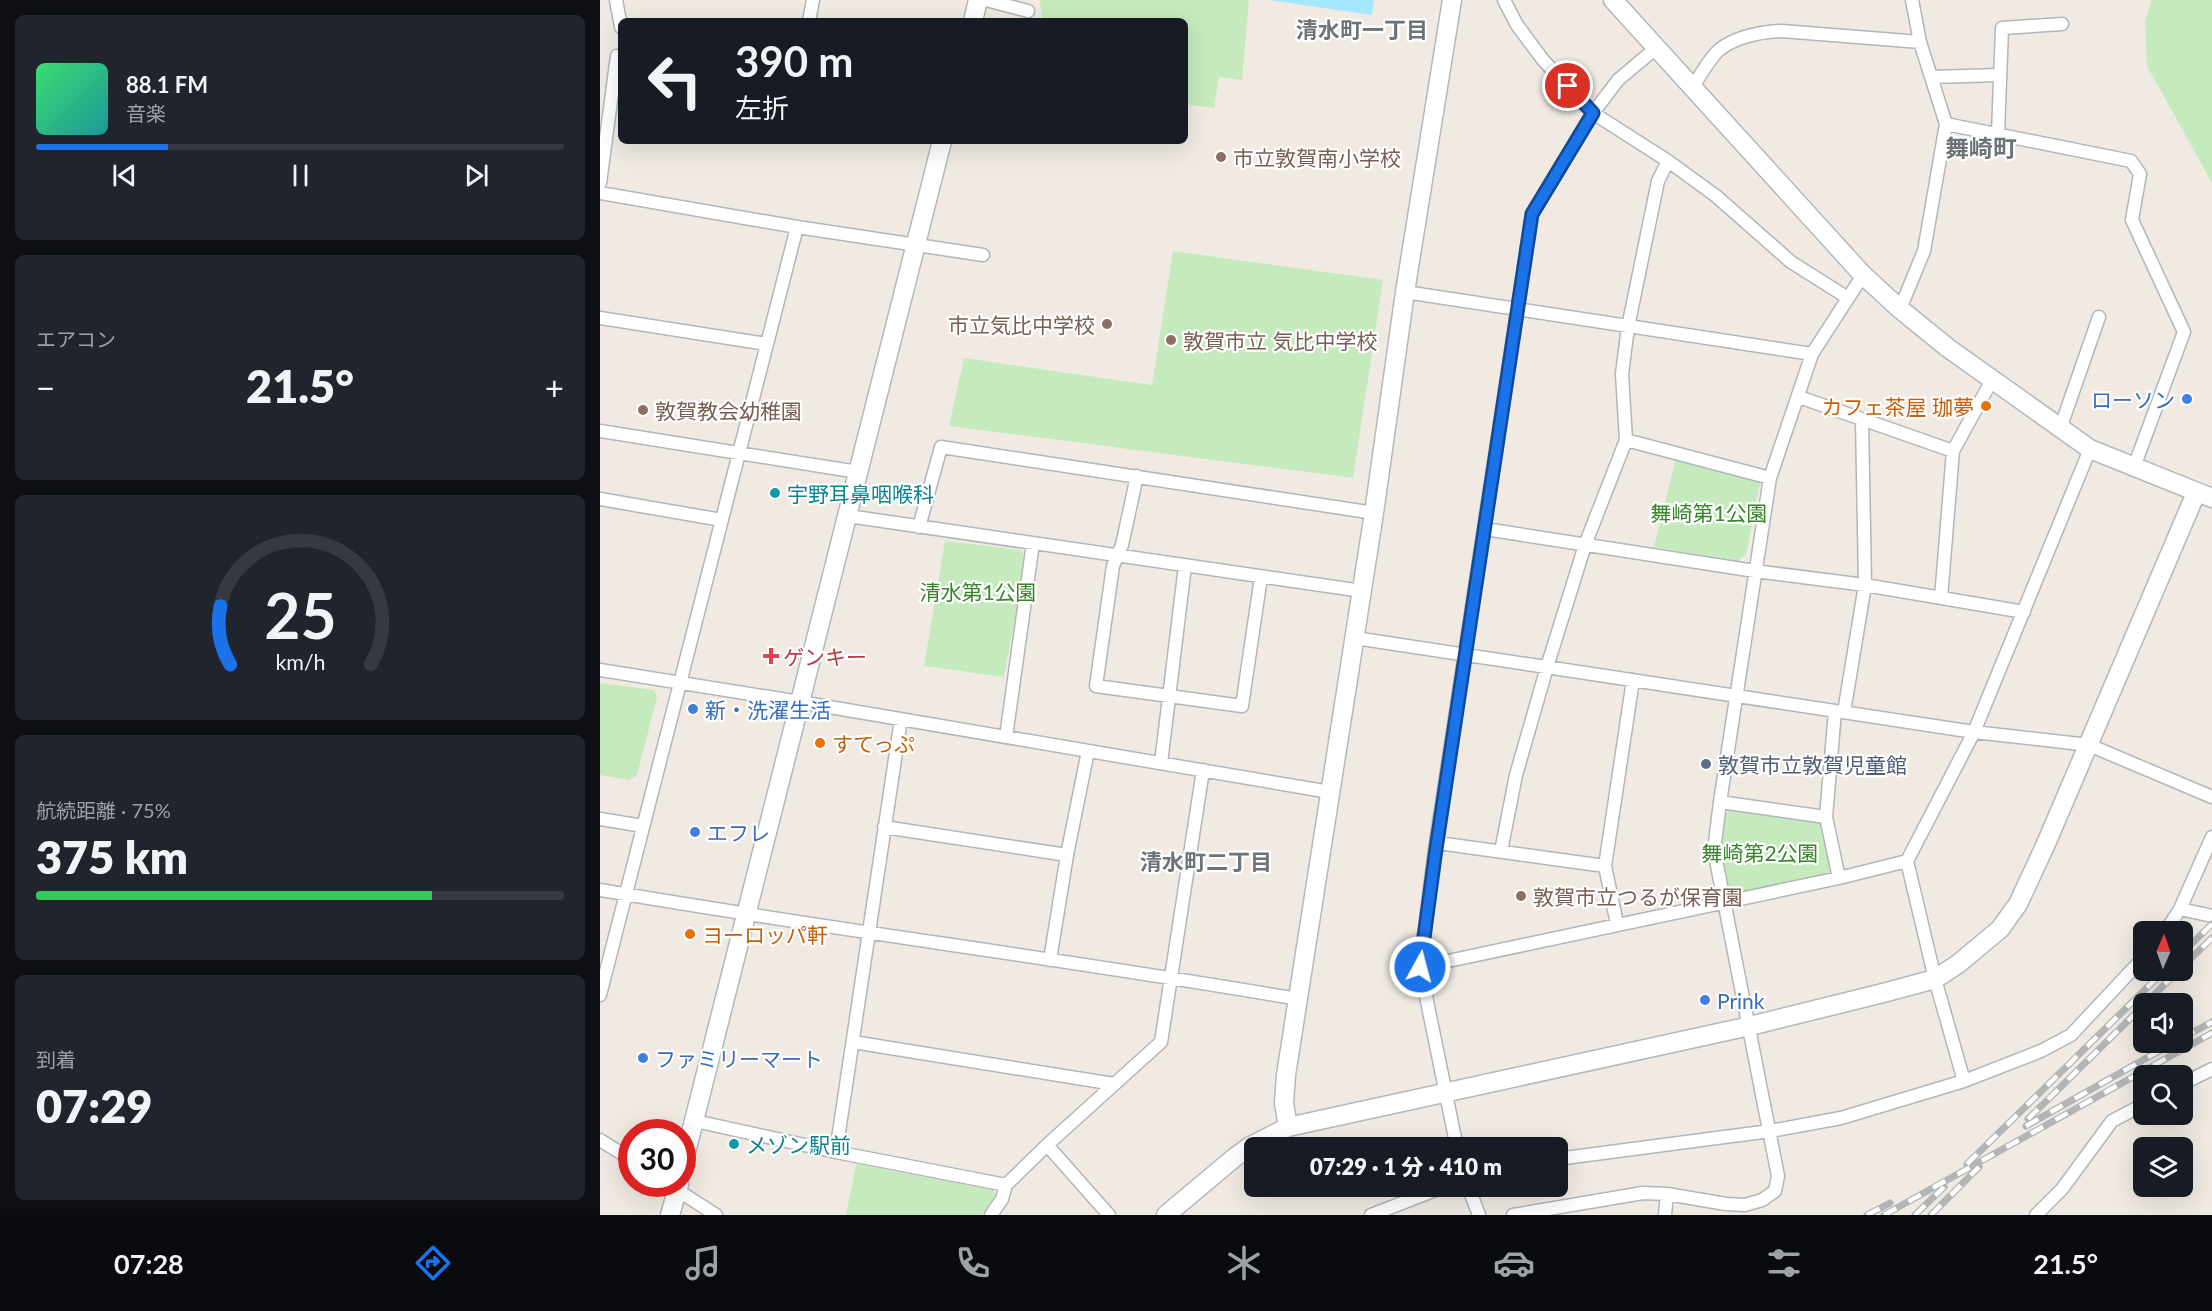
<!DOCTYPE html>
<html lang="ja">
<meta charset="utf-8">
<style>
body{margin:0;font-family:Lato,"Noto Sans JP",sans-serif;background:#20242c;color:#f1f3f6;height:100vh;display:flex;flex-direction:column;font-size:22px;white-space:nowrap}
*{box-sizing:border-box;margin:0}
p{font-size:20px;color:#9ea1a6}
.icon{flex:none;width:33px;height:33px;fill:none;stroke:currentColor;stroke-width:2;stroke-linecap:round;stroke-linejoin:round}
.map{position:relative;flex:1;overflow:hidden}
.drawer{display:flex;flex-direction:column;gap:15px;padding:15px;background:#0d0f14;width:600px}
.drawer>*{flex:none}
.banner{position:absolute;left:18px;top:18px;width:570px;height:126px;border-radius:9px;box-shadow:0 6px 24px #0002;background:#171b24;color:#f1f3f6;overflow:hidden}
.needle{width:39px;rotate:2deg}
.controls{position:absolute;left:1533px;top:921px;display:grid;gap:12px}
.controls a{display:grid;place-items:center;width:60px;height:60px;border-radius:9px;background:#171b24;box-shadow:0 6px 24px #0002;font-size:30px}
.speed{position:absolute;left:18px;top:1119px;display:flex;gap:12px;font-size:30px;font-weight:700;text-align:center}
.speed>*{display:grid;place-content:center;width:78px;height:78px;border-radius:50%;background:#171b24;box-shadow:0 6px 24px #0002;line-height:1}
.speed .limit{border:9px solid #d22;background:#fff;color:#111}
.pin{position:absolute;display:grid;place-items:center;width:51px;height:51px;color:#fff;margin:-26px;border:3px solid #fff;border-radius:50%;box-shadow:0 2px 6px #0007}
.me{position:absolute;width:66px;margin:-33px;rotate:7deg;stroke-linejoin:round;filter:drop-shadow(0 0 4px #0008)}
.turn{display:flex;align-items:center;gap:21px;height:126px;padding:0 18px;font-size:27px}
.turn .icon{width:78px;height:78px;stroke-width:2.5}
.turn b{display:block;font-size:42px;line-height:51px}
.big{font-size:45px;font-weight:800;line-height:1.1}
.drawer .tile{flex:1;display:flex;flex-direction:column;justify-content:center;gap:9px;min-width:0;padding:0 21px;border-radius:9px;background:#20242c}
.drawer .dial{align-items:center;gap:0}
.dial svg{height:156px;overflow:visible;fill:none;stroke:#363941;stroke-width:7;stroke-linecap:round;text-anchor:middle}
.dial text{fill:#f1f3f6;stroke:none}
.song{display:flex;align-items:center;gap:18px}
.cover{width:72px;height:72px;border-radius:9px;background:linear-gradient(135deg,hsl(140 70% 55%),hsl(180 70% 35%))}
.played{height:6px;border-radius:3px;background:linear-gradient(90deg,#1a73e8 25%,#363941 25%)}
.keys{display:flex;justify-content:space-around;direction:ltr}
.heat{display:flex;justify-content:space-between;align-items:center;font-size:33px;direction:ltr}
.charge{height:9px;border-radius:4px;background:linear-gradient(90deg,#34c759 75%,#363941 0)}
.trip{position:absolute;left:644px;top:1137px;width:324px;height:60px;border-radius:9px;background:#171b24;box-shadow:0 6px 24px #0002;font-weight:800;line-height:60px;text-align:center}
.tabs{display:flex;height:96px;justify-content:space-around;align-items:center;background:#090b0e;color:#9ea1a6}
.tabs .icon{width:42px;height:42px}
.tabs .current{color:#1a73e8}
.tabs b{font-size:27px;color:#f1f3f6}
main{display:flex;flex:1;min-height:0}
.map>svg:first-child{display:block}
.green{fill:#c5eabd}
.water{fill:#a4e8ff}
.lines{fill:none;stroke-linecap:round;stroke-linejoin:round}
.street-casing{stroke:#b1b6ba;stroke-width:15}
.secondary-casing{stroke:#b2b8bd;stroke-width:21}
.street{stroke:#fff;stroke-width:12}
.secondary{stroke:#fff;stroke-width:18}
.rail-casing{stroke:#b3b4b5;stroke-width:7}
.rail{stroke:#fff;stroke-width:4.5;stroke-dasharray:14;stroke-linecap:butt}
.route-casing{stroke:#114b97;stroke-width:15}
.route{stroke:#1a73e8;stroke-width:10}
.education-dot{fill:#8d6e63;stroke:#fff;stroke-width:2}
.shop-dot{fill:#3f7fe0;stroke:#fff;stroke-width:2}
.food-dot{fill:#e8710a;stroke:#fff;stroke-width:2}
.culture-dot{fill:#0f9aa8;stroke:#fff;stroke-width:2}
.health-dot{fill:#e0444e;stroke:#fff;stroke-width:2}
.service-dot{fill:#5c6f8a;stroke:#fff;stroke-width:2}
.labels{text-anchor:middle;dominant-baseline:central;stroke-width:4.5;stroke-linejoin:round;paint-order:stroke}
.education-label{font-size:21px;fill:#785e54;stroke:#fff;text-anchor:start}
.shop-label{font-size:21px;fill:#366cbe;stroke:#fff;text-anchor:start}
.food-label{font-size:21px;fill:#c56008;stroke:#fff;text-anchor:start}
.culture-label{font-size:21px;fill:#0d838f;stroke:#fff;text-anchor:start}
.park-label{font-size:21px;fill:#38842b;stroke:#fff}
.health-label{font-size:21px;fill:#be3a42;stroke:#fff;text-anchor:start}
.service-label{font-size:21px;fill:#4e5e75;stroke:#fff;text-anchor:start}
.neighbourhood-label{font-size:22px;font-weight:bold;fill:#6c7478;stroke:#fff}
.quarter-label{font-size:24px;font-weight:bold;fill:#6c7478;stroke:#fff}
</style>
<main>
<section class="drawer">
<div class="tile">
<div class="song"><i class="cover"></i><div><b>88.1 FM</b><p>音楽</p></div></div>
<div class="played"></div>
<div class="keys"><svg class="icon" aria-label="previous" viewBox="0 0 24 24"><path d="M18 5L8 12l10 7zM5 5v14"/></svg><svg class="icon" aria-label="pause" viewBox="0 0 24 24"><path d="M8 5v14M16 5v14"/></svg><svg class="icon" aria-label="next" viewBox="0 0 24 24"><path d="M6 5l10 7-10 7zM19 5v14"/></svg></div>
</div>
<div class="tile"><p>エアコン</p>
<div class="heat"><a>−</a><b class="big">21.5°</b><a>+</a></div>
</div>
<div class="tile dial"><svg viewBox="0 0 100 80">
<path d="M14 69A42 42 0 1 1 86 69"/>
<path d="M14 69A42 42 0 0 1 9 39" stroke="#1a73e8"/>
<text x="50" y="56" font-size="32" font-weight="700">25</text>
<text x="50" y="72" font-size="11">km/h</text>
</svg></div>
<div class="tile"><p>航続距離 · 75%</p><b class="big">375 km</b><div class="charge"></div></div>
<div class="tile"><p>到着</p><b class="big">07:29</b></div>
</section>
<div class="map">
<svg width="1612" height="1215" viewBox="0 0 1612 1215">
<rect width="100%" height="100%" fill="#f0eae3"/>
<path class="green" d="M440,0H649L642,80L619,77L614,108L585,104V21H442Z
M1552,0H1612V183L1547,66L1545,20Z
M573,251L783,280L753,478L349,426L364,358L552,385Z
M1076,458L1156,478L1160,483L1146,555L1138,561L1054,547Z
M345,541L421,550L426,558L404,677L324,666Z
M0,683L54,690L57,697L37,775L29,780L0,775Z
M1131,810L1218,822L1222,826L1231,871L1226,876L1135,896L1129,893L1121,852L1126,813Z
M256,1164L393,1190L396,1195L382,1215H246Z"/>
<path class="water" d="M669,0H774L772,15Z"/>
<g class="lines">
<g class="street-casing">
<path id="street" d="M16,0L21,27
M386,0L428,11
M904,0L917,25L943,60L993,113L1068,161L1116,196L1191,262L1248,298
M209,21L213,0
M1332,77L1400,75
M1092,88C1100,76 1109,59 1119,50C1137,36 1160,32 1182,31L1320,42
M1346,124L1531,161L1540,174L1532,220L1584,332L1534,467
M1398,133L1402,28L1462,24
M0,183L17,56H21
M0,193L197,227L383,255
M805,292L1212,354
M1300,309L1324,251L1346,124L1320,42L1312,0
M0,318L166,344
M1199,397L1353,451
M1460,429L1499,317
M0,431L258,472
M1026,440L1170,478
M537,476L522,545L513,566L496,686L642,706L661,577
M0,499L122,520
M248,516L762,591
M319,527L341,447L774,513
M885,529L1155,571L1265,585L1424,612
M1341,598L1353,451L1392,380
M755,638L1374,732L1489,745L1612,797
M0,670L200,702L730,792
M1235,711L1226,817L1239,878
M1244,712L1265,585L1262,419
M406,737L433,543
M561,763L585,566
M1120,802L1226,817
M0,819L43,826
M284,827L467,855
M838,843L1005,866
M901,851L916,775L947,667L985,545L1026,440L1022,374L1028,327L1058,181L1068,161
M0,890C232,930 466,959 698,999
M1580,909L1612,916
M1017,924L1005,866L1033,680
M1565,932L1580,909L1612,837
M450,960L467,855L488,751
M820,967L1239,878L1307,861
M0,995L197,227
M253,1042L514,1084
M1364,1081L1335,979L1307,861L1374,732L1490,449
M1582,1084L1612,1069
M95,1121L236,1152L406,1185
M0,1140L32,1160
M447,1145L509,1215
M857,1148L820,967L835,849L932,214L993,113L1018,80L1056,48
M236,1152L301,719
M957,1159L1170,1131L1241,1118L1364,1081L1441,1051L1471,1035L1544,957
M68,1184L116,1215
M868,1186L879,1215
M391,1215L402,1199L406,1185L447,1145L561,1042L603,770
M771,1215L846,1186
M913,1215L1043,1193L1067,1194L1126,1204L1145,1205L1162,1200L1175,1191L1178,1176L1114,850L1120,802L1170,478L1212,354L1263,275
M1065,1215L1067,1194
M1436,1215L1462,1189L1512,1121L1544,1104"/>
</g>
<g class="secondary-casing">
<path id="secondary" d="M1013,0L1263,275L1300,309L1348,348L1490,449L1612,498
M373,21L378,0
M688,1127L684,1103L686,1075L774,513L805,292L852,0
M82,1168L342,141
M70,1215L79,1184
M566,1215L634,1158L649,1147L688,1127L1150,1026L1283,993L1335,979L1358,964L1400,929L1418,904L1445,846L1596,493"/>
</g>
<use href="#street" class="street"/>
<use href="#secondary" class="secondary"/>
<g class="rail-casing">
<path id="rail" d="M1582,953L1612,924
M1582,967L1612,938
M1545,1004L1579,970
M1582,1038L1612,1022
M1428,1119L1544,1005
M1426,1126L1575,1042
M1367,1164L1565,970
M1267,1215L1290,1203
M1284,1215L1612,1033
M1315,1215L1344,1187
M1331,1215L1379,1167"/>
</g>
<use href="#rail" class="rail"/>
</g>
<g class="lines">
<g class="route-casing">
<path id="route" d="M820,967L836,849L932,214L993,113L968,86"/>
</g>
<use href="#route" class="route"/>
</g>
<g class="education-dot">
<circle cx="621" cy="157" r="6"/>
<circle cx="507" cy="324" r="6"/>
<circle cx="571" cy="340" r="6"/>
<circle cx="43" cy="410" r="6"/>
<circle cx="921" cy="896" r="6"/>
</g>
<g class="shop-dot">
<circle cx="1587" cy="399" r="6"/>
<circle cx="93" cy="709" r="6"/>
<circle cx="95" cy="832" r="6"/>
<circle cx="1105" cy="1000" r="6"/>
<circle cx="43" cy="1058" r="6"/>
</g>
<g class="food-dot">
<circle cx="1386" cy="406" r="6"/>
<circle cx="220" cy="743" r="6"/>
<circle cx="90" cy="934" r="6"/>
</g>
<g class="culture-dot">
<circle cx="175" cy="493" r="6"/>
<circle cx="134" cy="1144" r="6"/>
</g>
<path class="health-dot" d="M168 647h6v6h6v6h-6v6h-6v-6h-6v-6h6z"/>
<circle class="service-dot" cx="1106" cy="764" r="6"/>
<g class="labels">
<g class="education-label">
<text x="633" y="157">市立敦賀南小学校</text>
<text x="495" y="324" text-anchor="end">市立気比中学校</text>
<text x="583" y="340">敦賀市立 気比中学校</text>
<text x="55" y="410">敦賀教会幼稚園</text>
<text x="933" y="896">敦賀市立つるが保育園</text>
</g>
<g class="shop-label">
<text x="1575" y="399" text-anchor="end">ローソン</text>
<text x="105" y="709">新・洗濯生活</text>
<text x="107" y="832">エフレ</text>
<text x="1117" y="1000">Prink</text>
<text x="55" y="1058">ファミリーマート</text>
</g>
<g class="food-label">
<text x="1374" y="406" text-anchor="end">カフェ茶屋 珈夢</text>
<text x="232" y="743">すてっぷ</text>
<text x="102" y="934">ヨーロッパ軒</text>
</g>
<g class="culture-label">
<text x="187" y="493">宇野耳鼻咽喉科</text>
<text x="146" y="1144">メゾン駅前</text>
</g>
<g class="park-label">
<text x="1109" y="512">舞崎第1公園</text>
<text x="378" y="591">清水第1公園</text>
<text x="1160" y="852">舞崎第2公園</text>
</g>
<g class="health-label">
<text x="183" y="656">ゲンキー</text>
</g>
<g class="service-label">
<text x="1118" y="764">敦賀市立敦賀児童館</text>
</g>
<g class="neighbourhood-label">
<text x="762" y="29">清水町一丁目</text>
<text x="606" y="861">清水町二丁目</text>
</g>
<g class="quarter-label">
<text x="1381" y="147">舞崎町</text>
</g>
</g>
</svg>
<div class="controls">
<a><svg class="needle" viewBox="-14 -14 28 28"><path d="M0-13l5 13h-10z" fill="#e53935"/><path d="M0 13l5-13h-10z" fill="#9ea1a6"/></svg></a>
<a><svg class="icon" aria-label="sound" viewBox="0 0 24 24"><path d="M4 9h4l5-4v14l-5-4H4zM17 9q2 3 0 6"/></svg></a>
<a><svg class="icon" aria-label="search" viewBox="0 0 24 24"><circle cx="10" cy="10" r="6"/><path d="M15 15l6 6"/></svg></a>
<a><svg class="icon" aria-label="layers" viewBox="0 0 24 24"><path d="M12 4l9 5-9 5-9-5zM3 14l9 5 9-5"/></svg></a>
</div>
<div class="speed"><div class="limit">30</div></div>
<div class="pin" style="left:968px;top:86px;background:#d93025"><svg class="icon" aria-label="arrive" viewBox="0 0 24 24"><path d="M6 21V4h12l-3 4 3 4H6"/></svg></div>
<svg class="me" style="left:820px;top:967px" viewBox="-20 -20 40 40"><circle r="17" fill="#1a73e8" stroke="#fff" stroke-width="3"/><path d="M0-11L8 9 0 5-8 9z" fill="#fff"/></svg>
<div class="trip">07:29 · 1 分 · 410 m</div>
<div class="banner">
<div class="turn"><svg class="icon" aria-label="left" viewBox="0 0 24 24"><path d="M17 20v-9H6M10 6l-5 5 5 5"/></svg><div><b>390 m</b>左折</div></div>
</div>
</div>
</main>
<nav class="tabs">
<b>07:28</b>
<svg class="icon current" aria-label="directions" viewBox="0 0 24 24"><path d="M12 3l9 9-9 9-9-9zM9 14v-3h6M13 9l2 2-2 2"/></svg>
<svg class="icon" aria-label="music" viewBox="0 0 24 24"><path d="M9 18V5l10-2v13"/><circle cx="6" cy="18" r="3"/><circle cx="16" cy="16" r="3"/></svg>
<svg class="icon" aria-label="phone" viewBox="0 0 24 24"><path d="M5 4h4l2 5-3 2q2 4 5 5l2-3 5 2v4C11 20 4 13 5 4z"/></svg>
<svg class="icon" aria-label="climate" viewBox="0 0 24 24"><path d="M12 3v18M4 7l16 10M4 17L20 7"/></svg>
<svg class="icon" aria-label="car" viewBox="0 0 24 24"><path d="M5 17H2v-5l4-1 3-4h7l3 4 3 1v5h-3M9 17h6M6 11h13"/><circle cx="7" cy="17" r="2"/><circle cx="17" cy="17" r="2"/></svg>
<svg class="icon" aria-label="filters" viewBox="0 0 24 24"><path d="M4 7h16M4 17h16"/><circle cx="9" cy="7" r="2"/><circle cx="15" cy="17" r="2"/></svg>
<b>21.5°</b>
</nav>
